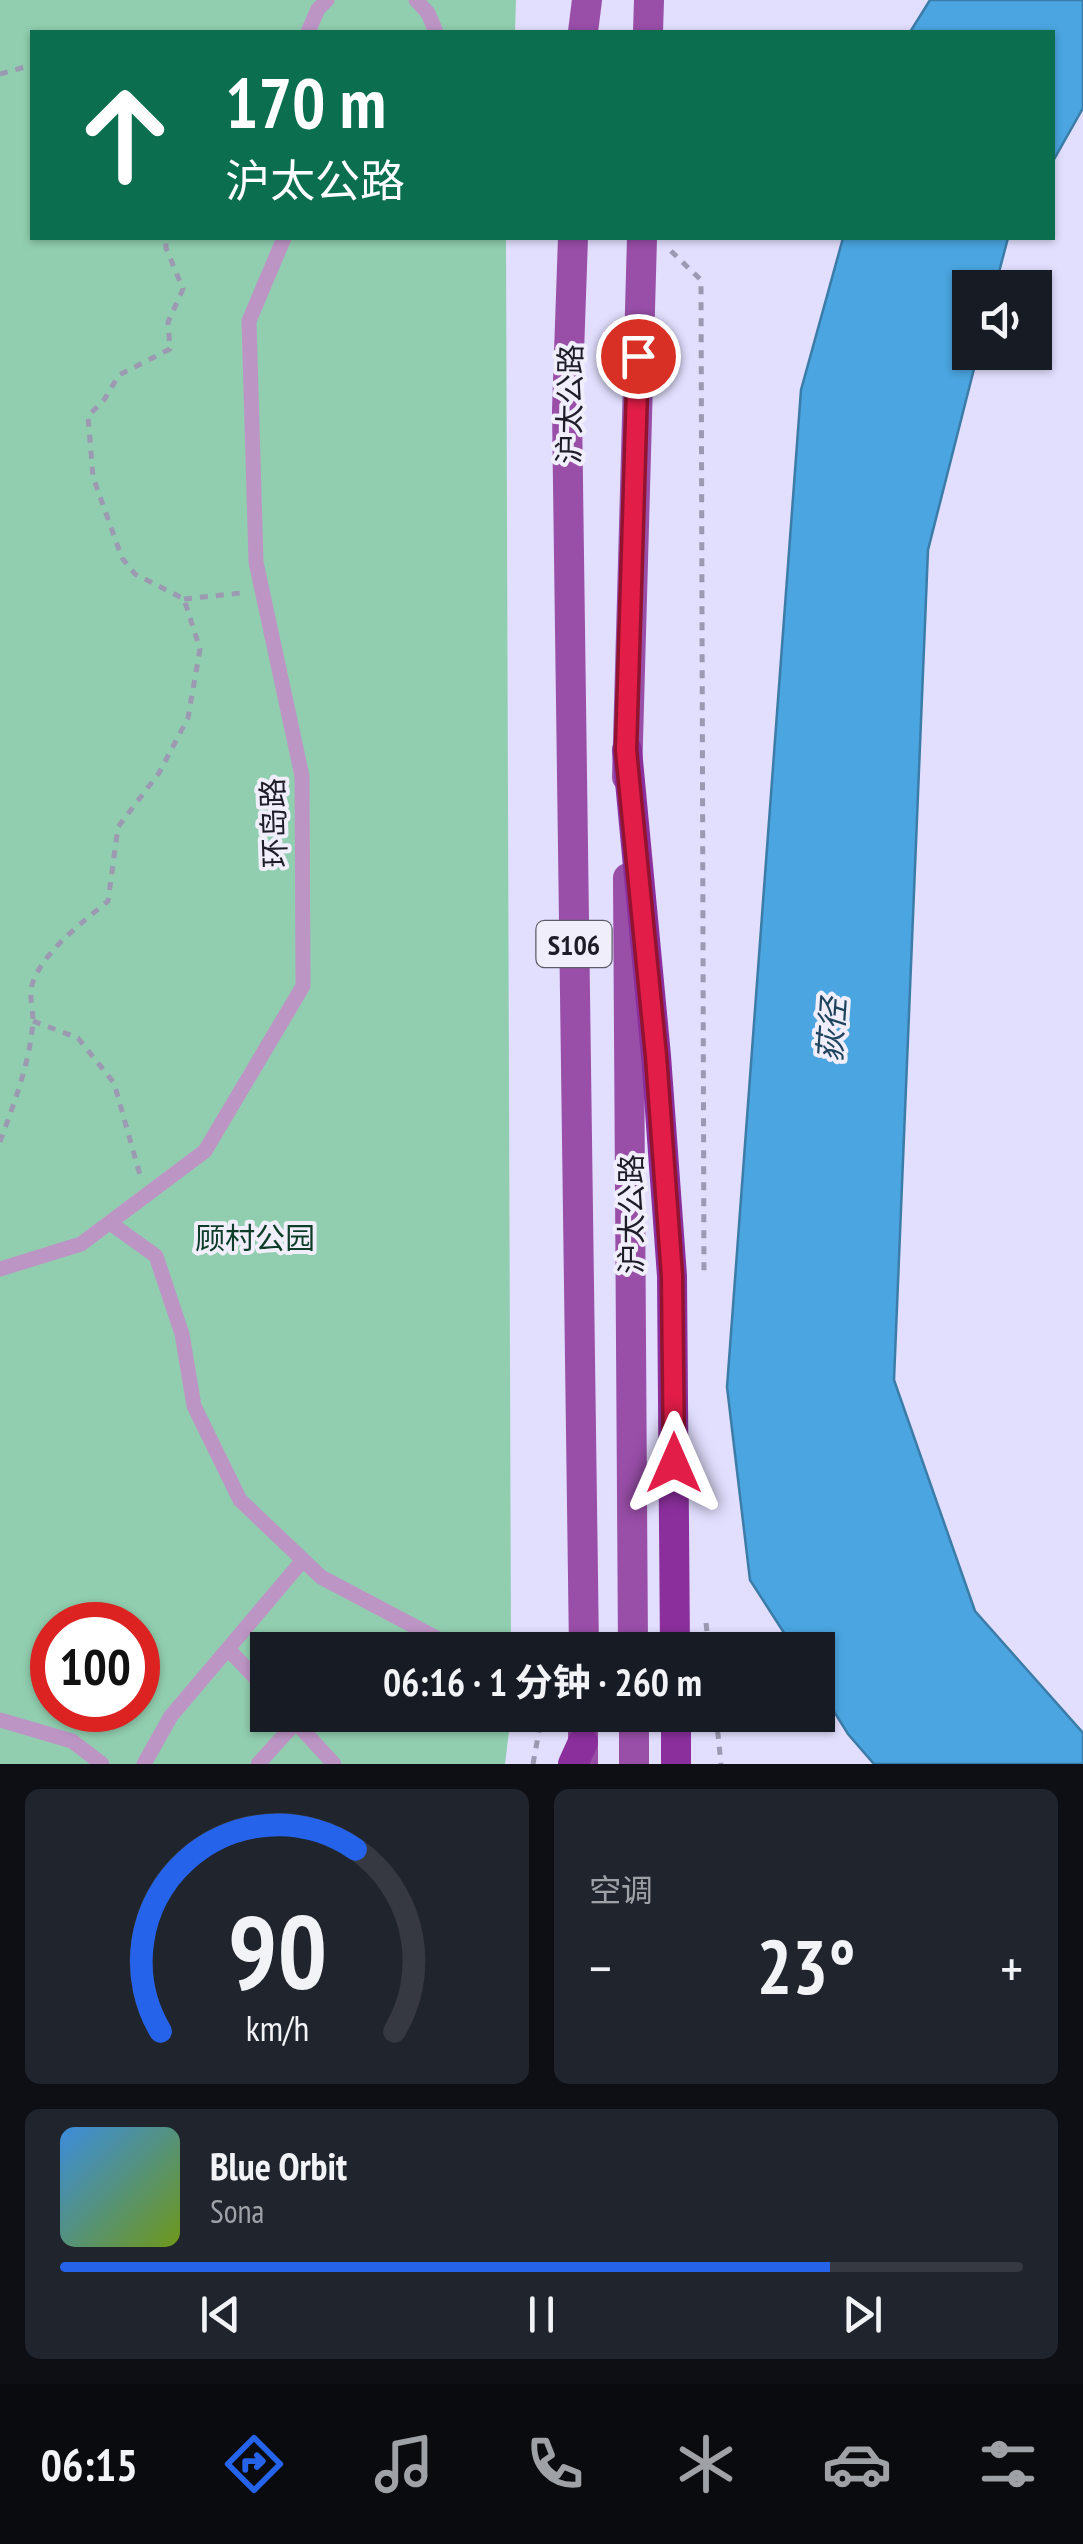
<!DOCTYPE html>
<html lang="zh">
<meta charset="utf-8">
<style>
body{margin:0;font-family:"PT Sans Narrow","Noto Sans SC",sans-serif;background:#20242c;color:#f1f3f6;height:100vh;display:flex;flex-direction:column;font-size:38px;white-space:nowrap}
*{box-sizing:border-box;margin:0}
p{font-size:32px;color:#9ea1a6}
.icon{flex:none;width:55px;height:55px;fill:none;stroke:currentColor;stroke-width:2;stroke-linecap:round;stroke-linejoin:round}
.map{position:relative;height:1764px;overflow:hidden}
.details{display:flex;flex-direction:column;gap:25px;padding:25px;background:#0d0f14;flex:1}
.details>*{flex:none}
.hud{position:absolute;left:30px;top:30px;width:1025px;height:210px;border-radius:0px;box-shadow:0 2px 8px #0004;background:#0b6e4f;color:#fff;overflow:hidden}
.controls{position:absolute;left:952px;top:270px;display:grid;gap:20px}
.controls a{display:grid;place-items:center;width:100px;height:100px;border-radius:0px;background:#171b24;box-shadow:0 2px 8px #0004;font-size:50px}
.speed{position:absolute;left:30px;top:1602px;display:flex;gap:20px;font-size:50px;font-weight:700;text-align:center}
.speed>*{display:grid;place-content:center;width:130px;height:130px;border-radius:50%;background:#171b24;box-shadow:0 2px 8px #0004;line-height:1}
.speed .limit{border:15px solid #d22;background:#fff;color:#111}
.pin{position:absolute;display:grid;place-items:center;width:85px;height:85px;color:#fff;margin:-42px;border:5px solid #fff;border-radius:50%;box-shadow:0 2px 10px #0007}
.me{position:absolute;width:110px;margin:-55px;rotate:0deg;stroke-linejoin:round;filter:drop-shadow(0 0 8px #0008)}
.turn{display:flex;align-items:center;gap:35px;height:210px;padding:0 30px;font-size:45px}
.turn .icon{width:130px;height:130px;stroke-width:2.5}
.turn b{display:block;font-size:70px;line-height:85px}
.big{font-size:75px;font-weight:700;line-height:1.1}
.details .widget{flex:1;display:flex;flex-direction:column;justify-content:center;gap:15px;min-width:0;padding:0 35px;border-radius:15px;background:#20242c}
.details .dial{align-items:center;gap:0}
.dial svg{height:260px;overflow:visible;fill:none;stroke:#363941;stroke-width:7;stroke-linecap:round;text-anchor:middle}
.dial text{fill:#f1f3f6;stroke:none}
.song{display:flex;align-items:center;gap:30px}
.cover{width:120px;height:120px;border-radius:15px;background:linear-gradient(135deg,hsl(210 70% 55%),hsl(80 70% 35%))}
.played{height:10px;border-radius:5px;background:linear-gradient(90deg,#2563eb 80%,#363941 80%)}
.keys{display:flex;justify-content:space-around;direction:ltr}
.heat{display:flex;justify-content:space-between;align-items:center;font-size:55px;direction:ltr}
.details .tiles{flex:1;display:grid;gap:25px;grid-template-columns:1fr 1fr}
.widget:last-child{grid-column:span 2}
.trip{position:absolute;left:250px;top:1632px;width:585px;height:100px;border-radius:0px;background:#171b24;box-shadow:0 2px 8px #0004;font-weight:700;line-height:100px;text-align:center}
.tabs{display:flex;height:160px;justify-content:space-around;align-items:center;background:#090b0e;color:#9ea1a6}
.tabs .icon{width:70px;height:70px}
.tabs .on{color:#2563eb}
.tabs b{font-size:45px;color:#f1f3f6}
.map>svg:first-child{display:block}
.green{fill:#91ceaf;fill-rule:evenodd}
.water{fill:#4aa5e0;stroke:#3c7ca8;stroke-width:2.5}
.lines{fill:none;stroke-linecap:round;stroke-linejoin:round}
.path{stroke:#9c99b2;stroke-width:5;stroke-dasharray:8 8;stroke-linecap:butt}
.lane{stroke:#bd95c5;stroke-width:15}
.primary{stroke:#994ea8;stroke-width:30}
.highway{stroke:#8b2f9d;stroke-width:30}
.route-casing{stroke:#92132f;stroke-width:25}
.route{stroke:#e11d48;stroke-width:18}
.labels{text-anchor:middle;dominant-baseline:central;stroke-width:8;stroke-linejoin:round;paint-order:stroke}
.shield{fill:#f0eefb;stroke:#5c5b67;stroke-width:2.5}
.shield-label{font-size:28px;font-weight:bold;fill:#1d1c27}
.street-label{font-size:30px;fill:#1d1c27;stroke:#f0eefb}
.park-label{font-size:30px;fill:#0d3c29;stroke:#f0eefb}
.water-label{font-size:32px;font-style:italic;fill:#1f455e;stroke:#f0eefb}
</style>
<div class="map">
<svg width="1083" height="1764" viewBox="0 0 1083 1764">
<rect width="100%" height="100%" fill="#e2defe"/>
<path class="green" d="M0,0H516L515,32H32V238H506L511,1650H268V1715H511L505,1764H0ZM52,1625H138V1710H52Z"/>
<path class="water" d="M930,0H1083V108L1053,161L1052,32H910Z
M843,238H1008L995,287L970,288V352L978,353L928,550L894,1380L975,1611L1083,1733V1764H874L848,1734L818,1686V1650H795L750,1580L727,1387L801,390Z"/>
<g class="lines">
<path class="path" d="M0,74L32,65
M671,251L701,280L704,1277
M184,599L241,593
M33,1021L78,1038L114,1083L140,1175
M0,1142C14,1103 30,1063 33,1021C33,1011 30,999 31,989C38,955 83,922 108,901L118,827L159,773L188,718L200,649L184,599L135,574L122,558L93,477L88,416L104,400L119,375L170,349L168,322L183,289L166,248V238
M706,1623L709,1650
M716,1715L721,1764
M533,1764L539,1731L551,1715"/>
<path class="lane" d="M416,0L428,13L436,32
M308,32L318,9L327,0
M110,1223L156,1256L182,1334L194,1406L240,1500L321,1577L459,1650
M0,1269L81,1244L205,1151L303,986L302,776L256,562L249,321L284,238
M228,1649L268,1691
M289,1715L334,1764
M0,1720L72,1741L102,1764
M144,1764L171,1716L303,1560
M258,1764L296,1722"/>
<path class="primary" d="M583,32L587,0
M648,32L649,0
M573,238L567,410L584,1650
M627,777L642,238
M628,878L633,1650
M634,1715V1764
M583,1764V1715"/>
<path class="highway" d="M627,750L656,1056L672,1276L675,1650
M676,1715V1764
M573,1764L583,1742"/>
</g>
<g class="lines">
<g class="route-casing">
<path id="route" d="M638,356L626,750L656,1056L672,1276L674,1463"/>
</g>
<use href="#route" class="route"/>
</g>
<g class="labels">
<rect class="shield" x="536.5" y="921" width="75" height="46" rx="8"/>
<g class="shield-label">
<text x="574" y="944">S106</text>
</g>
<g class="street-label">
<text transform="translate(569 404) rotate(-89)">沪太公路</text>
<text transform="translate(273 823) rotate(-92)">环岛路</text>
<text transform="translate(630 1214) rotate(-90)">沪太公路</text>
</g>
<g class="park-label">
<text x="255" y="1237">顾村公园</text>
</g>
<g class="water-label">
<text transform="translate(831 1030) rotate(-86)">荻径</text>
</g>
</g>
</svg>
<div class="controls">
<a><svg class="icon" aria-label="sound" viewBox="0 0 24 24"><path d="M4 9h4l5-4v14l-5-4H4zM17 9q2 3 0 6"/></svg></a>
</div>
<div class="speed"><div class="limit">100</div></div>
<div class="pin" style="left:638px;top:356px;background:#d93025"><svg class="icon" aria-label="arrive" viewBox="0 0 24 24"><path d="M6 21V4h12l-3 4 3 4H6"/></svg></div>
<svg class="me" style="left:674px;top:1463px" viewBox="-20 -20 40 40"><path d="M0-17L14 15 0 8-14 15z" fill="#e11d48" stroke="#fff" stroke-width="4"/></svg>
<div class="trip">06:16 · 1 分钟 · 260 m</div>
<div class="hud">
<div class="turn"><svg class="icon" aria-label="ahead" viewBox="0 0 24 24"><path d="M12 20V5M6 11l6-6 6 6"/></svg><div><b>170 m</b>沪太公路</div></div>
</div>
</div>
<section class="details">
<div class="tiles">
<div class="widget dial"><svg viewBox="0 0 100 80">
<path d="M14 69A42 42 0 1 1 86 69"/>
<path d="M14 69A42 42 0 0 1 74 13" stroke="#2563eb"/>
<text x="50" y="56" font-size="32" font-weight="700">90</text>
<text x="50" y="72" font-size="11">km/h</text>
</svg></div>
<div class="widget"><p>空调</p>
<div class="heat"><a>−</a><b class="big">23°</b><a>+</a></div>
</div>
<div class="widget">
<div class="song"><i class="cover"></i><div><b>Blue Orbit</b><p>Sona</p></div></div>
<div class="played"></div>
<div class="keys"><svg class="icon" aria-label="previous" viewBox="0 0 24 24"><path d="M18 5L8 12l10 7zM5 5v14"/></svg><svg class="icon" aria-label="pause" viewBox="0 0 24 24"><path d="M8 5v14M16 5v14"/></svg><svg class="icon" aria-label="next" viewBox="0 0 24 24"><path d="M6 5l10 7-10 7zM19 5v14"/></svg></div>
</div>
</div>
</section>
<nav class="tabs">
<b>06:15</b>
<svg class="icon on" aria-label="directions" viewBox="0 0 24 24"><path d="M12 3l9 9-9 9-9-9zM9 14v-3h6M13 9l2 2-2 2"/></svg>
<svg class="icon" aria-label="music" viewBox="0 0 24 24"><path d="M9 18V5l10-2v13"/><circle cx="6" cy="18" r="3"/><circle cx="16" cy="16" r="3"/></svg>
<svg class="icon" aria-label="phone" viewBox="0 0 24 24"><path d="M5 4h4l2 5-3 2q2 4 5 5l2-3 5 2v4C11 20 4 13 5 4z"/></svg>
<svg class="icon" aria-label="climate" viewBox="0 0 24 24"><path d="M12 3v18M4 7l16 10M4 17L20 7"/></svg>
<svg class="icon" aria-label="car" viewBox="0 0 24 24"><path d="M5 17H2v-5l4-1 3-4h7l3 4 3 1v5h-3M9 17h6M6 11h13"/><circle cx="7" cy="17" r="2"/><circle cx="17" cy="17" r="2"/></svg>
<svg class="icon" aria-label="filters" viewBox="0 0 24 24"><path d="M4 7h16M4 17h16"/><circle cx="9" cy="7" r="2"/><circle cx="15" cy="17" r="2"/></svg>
</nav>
